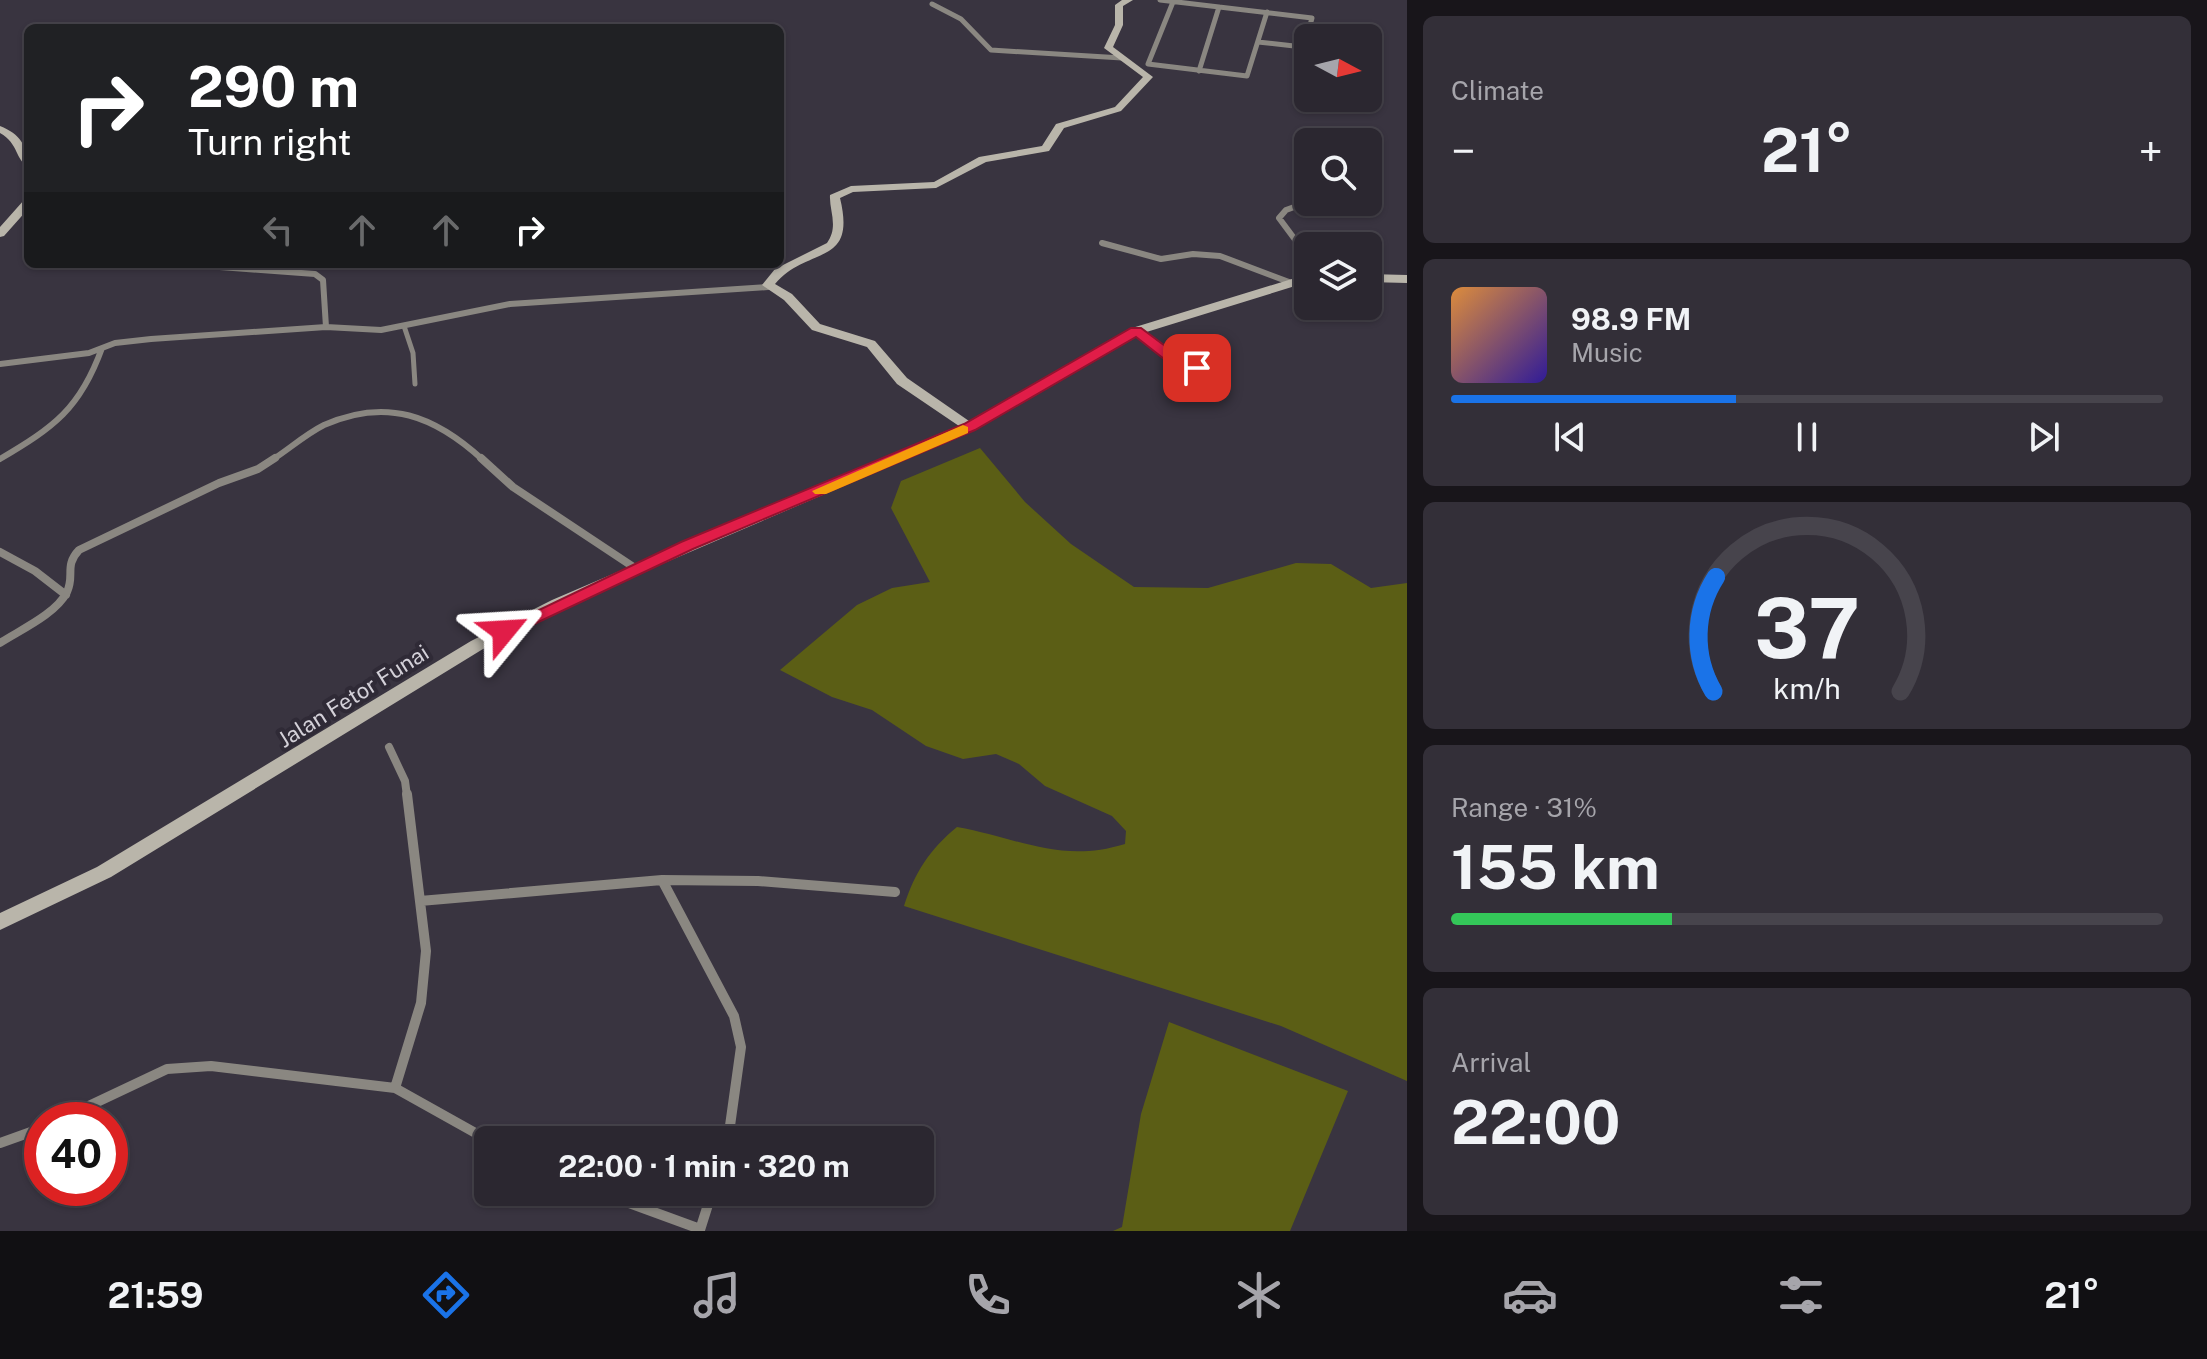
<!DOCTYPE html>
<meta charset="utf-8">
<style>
body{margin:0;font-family:"Public Sans",sans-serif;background:#332f38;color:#f1f3f6;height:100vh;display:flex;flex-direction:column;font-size:30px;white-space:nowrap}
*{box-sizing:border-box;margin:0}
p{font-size:26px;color:#a6a5ab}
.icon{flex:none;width:44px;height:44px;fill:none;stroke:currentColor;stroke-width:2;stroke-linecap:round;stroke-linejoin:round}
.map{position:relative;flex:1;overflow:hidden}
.panel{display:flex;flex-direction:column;gap:16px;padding:16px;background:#18151a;width:800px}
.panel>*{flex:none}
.guide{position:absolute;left:24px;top:24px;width:760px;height:244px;border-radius:12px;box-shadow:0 2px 6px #0004,0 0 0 2px #47444c;background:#202124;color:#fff;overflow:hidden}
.needle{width:52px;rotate:97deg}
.fabs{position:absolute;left:1294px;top:24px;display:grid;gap:16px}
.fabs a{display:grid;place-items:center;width:88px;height:88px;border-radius:12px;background:#2b2730;box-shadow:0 2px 6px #0004,0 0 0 2px #47444c;font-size:40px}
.speed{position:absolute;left:24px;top:1102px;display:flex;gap:16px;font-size:40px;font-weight:700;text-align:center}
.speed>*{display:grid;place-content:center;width:104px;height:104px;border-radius:50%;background:#2b2730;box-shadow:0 2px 6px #0004,0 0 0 2px #47444c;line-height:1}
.speed .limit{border:12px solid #d22;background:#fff;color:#111}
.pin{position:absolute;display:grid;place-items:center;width:68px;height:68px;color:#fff;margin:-34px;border-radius:16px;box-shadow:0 4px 12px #0006}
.me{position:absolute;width:88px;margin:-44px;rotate:63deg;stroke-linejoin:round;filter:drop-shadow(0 0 6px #0008)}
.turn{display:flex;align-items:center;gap:28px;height:168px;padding:0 32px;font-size:36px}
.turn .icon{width:104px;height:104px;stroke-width:2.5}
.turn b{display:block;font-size:56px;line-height:68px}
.lanes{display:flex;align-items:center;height:76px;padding:0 32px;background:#0003;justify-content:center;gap:40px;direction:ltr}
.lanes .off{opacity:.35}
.big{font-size:60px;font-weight:700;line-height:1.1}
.panel .widget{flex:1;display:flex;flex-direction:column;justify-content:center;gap:12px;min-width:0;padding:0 28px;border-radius:12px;background:#332f38}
.panel .dial{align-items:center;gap:0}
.dial svg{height:208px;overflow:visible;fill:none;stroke:#47444c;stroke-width:7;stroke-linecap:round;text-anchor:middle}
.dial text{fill:#f1f3f6;stroke:none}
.song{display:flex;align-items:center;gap:24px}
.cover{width:96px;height:96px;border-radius:12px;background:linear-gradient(135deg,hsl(30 70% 55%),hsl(250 70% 35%))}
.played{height:8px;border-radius:4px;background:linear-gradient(90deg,#1a73e8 40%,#47444c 40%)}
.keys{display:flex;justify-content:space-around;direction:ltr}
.heat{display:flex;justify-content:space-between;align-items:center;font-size:44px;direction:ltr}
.charge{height:12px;border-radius:6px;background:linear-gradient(90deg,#34c759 31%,#47444c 0)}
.trip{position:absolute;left:474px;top:1126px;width:460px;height:80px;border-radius:12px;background:#2b2730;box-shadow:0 2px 6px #0004,0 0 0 2px #47444c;font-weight:700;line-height:80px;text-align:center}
.tabs{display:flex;height:128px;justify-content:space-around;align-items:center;background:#111013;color:#a6a5ab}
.tabs .icon{width:56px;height:56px}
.tabs .selected{color:#1a73e8}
.tabs b{font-size:36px;color:#f1f3f6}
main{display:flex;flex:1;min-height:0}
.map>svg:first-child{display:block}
.green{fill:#5b5e15}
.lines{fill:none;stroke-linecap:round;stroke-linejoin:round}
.lane{stroke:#8a8781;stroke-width:5}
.street-far3{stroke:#8a8781;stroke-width:5}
.street-far2{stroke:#8a8781;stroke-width:6}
.street-far1{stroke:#8a8781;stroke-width:8}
.street{stroke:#8a8781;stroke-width:10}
.secondary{fill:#b9b5aa;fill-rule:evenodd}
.route{fill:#e11d48;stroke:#92132f;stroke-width:2}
.slow{fill:#f59e0b}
.labels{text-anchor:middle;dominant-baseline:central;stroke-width:8;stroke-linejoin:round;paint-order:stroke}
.street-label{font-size:22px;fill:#d3d0d8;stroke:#2f2a36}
</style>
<main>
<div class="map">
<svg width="1407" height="1231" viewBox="0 0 1407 1231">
<rect width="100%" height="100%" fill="#393440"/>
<path class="green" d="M980,448L1025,502L1071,544L1134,587L1208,588L1296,563L1331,564L1371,588L1407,583V1081L1281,1026L904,906C915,872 929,850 957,827C1019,838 1060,864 1125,844L1126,831L1112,816L1045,786L1019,764L996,754L963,759L926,746L872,710L832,697L780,670L857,605L892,588L930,582L891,508L901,481Z
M1169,1022L1348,1091L1290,1231H1113L1122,1227L1141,1114Z"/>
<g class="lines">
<path class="lane" d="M404,326L413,353L415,384"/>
<path class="street-far3" d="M1160,0L1312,18L1299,65
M1173,2L1148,64L1247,76L1267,12
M932,4L961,19L991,50L1122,58
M1258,42L1303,47
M1368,46L1376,47
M1368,59L1374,60
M1199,71L1219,7"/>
<path class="street-far2" d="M1308,202L1286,210L1279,218L1308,257
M1102,243L1161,259L1193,254L1220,256L1289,282
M180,264L315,274L323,280L326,327
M1136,331C1164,356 1189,369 1227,363
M0,364L89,353L115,343L151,339L326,327L381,330L510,304L768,287
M0,459C54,427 80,409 102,348
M272,460C289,449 306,434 324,425C387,397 435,416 483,460"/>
<path class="street-far1" d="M481,458L513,487L635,568
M0,552L35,571L66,595
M0,643C20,630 56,614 67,592C75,575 64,566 79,550L219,483L258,469L275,458
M389,747L405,781L407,796"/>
<path class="street" d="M662,880L734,1016L741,1047L728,1140
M420,901L662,880L758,881L895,892
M395,1088L421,1003L426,951L407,794
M59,1120L167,1069L211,1066L395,1088L488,1140
M0,1143L42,1128
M599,1192L700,1229
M700,1230L712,1192"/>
<path class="secondary" d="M1122,0H1133L1123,6V25L1113,47L1153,77L1121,111L1064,128L1049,151L986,162L936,188L853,192L840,198C857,268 808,245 775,284L792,294L820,324L875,341L907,378L969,421L1132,328L1308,274V282L1140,334L974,430L564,606L483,649L111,877L0,930V913L97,867L471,641L552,600L959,426L897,384L867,347L812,330L784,300L762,285L775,269L827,243C839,226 829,211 830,195L851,186L934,182L979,157L1042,146L1056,124L1115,107L1143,77L1104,48L1115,25V5Z
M0,126C20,134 28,146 28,167C15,159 19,144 0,133Z
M28,199V209L4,236L0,237V227L24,200Z
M1368,274L1407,275V283L1368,282Z"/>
</g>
<path class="route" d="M1131,328H1141L1184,360L1204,368L1197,372L1173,366L1136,337L975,430L693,549L511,635L504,636L495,631L681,542L964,424Z"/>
<path class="slow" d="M963,425L968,427V433L826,494H815L812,491Z"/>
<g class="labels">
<g class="street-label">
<text transform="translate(353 696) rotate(-32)">Jalan Fetor Funai</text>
</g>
</g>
</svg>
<div class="fabs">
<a><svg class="needle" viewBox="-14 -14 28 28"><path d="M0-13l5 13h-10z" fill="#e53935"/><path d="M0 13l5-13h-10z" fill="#a6a5ab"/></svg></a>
<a><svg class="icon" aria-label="search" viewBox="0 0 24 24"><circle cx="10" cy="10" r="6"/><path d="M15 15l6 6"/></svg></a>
<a><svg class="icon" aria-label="layers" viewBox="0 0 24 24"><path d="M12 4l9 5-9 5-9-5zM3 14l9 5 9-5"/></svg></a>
</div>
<div class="speed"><div class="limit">40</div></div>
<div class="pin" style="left:1197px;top:368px;background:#d93025"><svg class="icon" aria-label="arrive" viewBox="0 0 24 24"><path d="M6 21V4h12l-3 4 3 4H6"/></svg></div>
<svg class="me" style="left:504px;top:631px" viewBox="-20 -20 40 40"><path d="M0-17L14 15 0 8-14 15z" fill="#e11d48" stroke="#fff" stroke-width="4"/></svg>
<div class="trip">22:00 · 1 min · 320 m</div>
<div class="guide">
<div class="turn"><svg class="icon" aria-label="right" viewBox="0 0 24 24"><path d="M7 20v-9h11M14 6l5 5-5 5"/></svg><div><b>290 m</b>Turn right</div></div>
<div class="lanes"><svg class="icon off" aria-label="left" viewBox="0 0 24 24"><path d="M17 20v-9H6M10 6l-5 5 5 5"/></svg><svg class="icon off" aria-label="ahead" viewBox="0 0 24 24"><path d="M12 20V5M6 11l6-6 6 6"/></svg><svg class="icon off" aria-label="ahead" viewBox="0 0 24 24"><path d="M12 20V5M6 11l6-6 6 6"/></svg><svg class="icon" aria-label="right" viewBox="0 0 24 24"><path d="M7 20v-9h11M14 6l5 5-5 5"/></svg></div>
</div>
</div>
<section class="panel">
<div class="widget"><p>Climate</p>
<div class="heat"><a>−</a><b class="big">21°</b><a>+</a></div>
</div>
<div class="widget">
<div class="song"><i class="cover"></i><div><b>98.9 FM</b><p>Music</p></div></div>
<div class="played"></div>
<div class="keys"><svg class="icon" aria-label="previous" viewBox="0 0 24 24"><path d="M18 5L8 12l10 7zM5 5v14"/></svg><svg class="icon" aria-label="pause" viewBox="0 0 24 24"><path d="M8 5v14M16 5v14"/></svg><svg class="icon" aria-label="next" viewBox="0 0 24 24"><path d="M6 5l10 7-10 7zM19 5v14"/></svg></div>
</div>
<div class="widget dial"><svg viewBox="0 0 100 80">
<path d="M14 69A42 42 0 1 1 86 69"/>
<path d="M14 69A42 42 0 0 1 15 25" stroke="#1a73e8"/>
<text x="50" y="56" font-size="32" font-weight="700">37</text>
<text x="50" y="72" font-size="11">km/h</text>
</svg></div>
<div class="widget"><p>Range · 31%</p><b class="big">155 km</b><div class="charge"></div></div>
<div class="widget"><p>Arrival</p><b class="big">22:00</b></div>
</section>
</main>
<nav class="tabs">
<b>21:59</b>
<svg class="icon selected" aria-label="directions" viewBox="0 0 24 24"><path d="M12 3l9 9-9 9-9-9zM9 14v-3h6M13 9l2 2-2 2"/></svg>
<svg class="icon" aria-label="music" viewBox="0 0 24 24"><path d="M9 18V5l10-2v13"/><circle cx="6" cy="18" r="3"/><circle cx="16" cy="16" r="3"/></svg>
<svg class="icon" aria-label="phone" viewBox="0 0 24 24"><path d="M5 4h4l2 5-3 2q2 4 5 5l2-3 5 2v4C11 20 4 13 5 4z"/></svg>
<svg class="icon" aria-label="climate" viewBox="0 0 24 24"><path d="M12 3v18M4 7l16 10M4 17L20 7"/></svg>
<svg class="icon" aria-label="car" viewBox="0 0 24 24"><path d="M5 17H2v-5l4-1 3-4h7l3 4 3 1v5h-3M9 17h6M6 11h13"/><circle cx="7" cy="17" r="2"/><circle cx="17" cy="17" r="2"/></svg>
<svg class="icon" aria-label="filters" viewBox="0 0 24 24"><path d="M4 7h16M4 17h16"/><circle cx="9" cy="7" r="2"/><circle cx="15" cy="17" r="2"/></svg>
<b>21°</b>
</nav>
